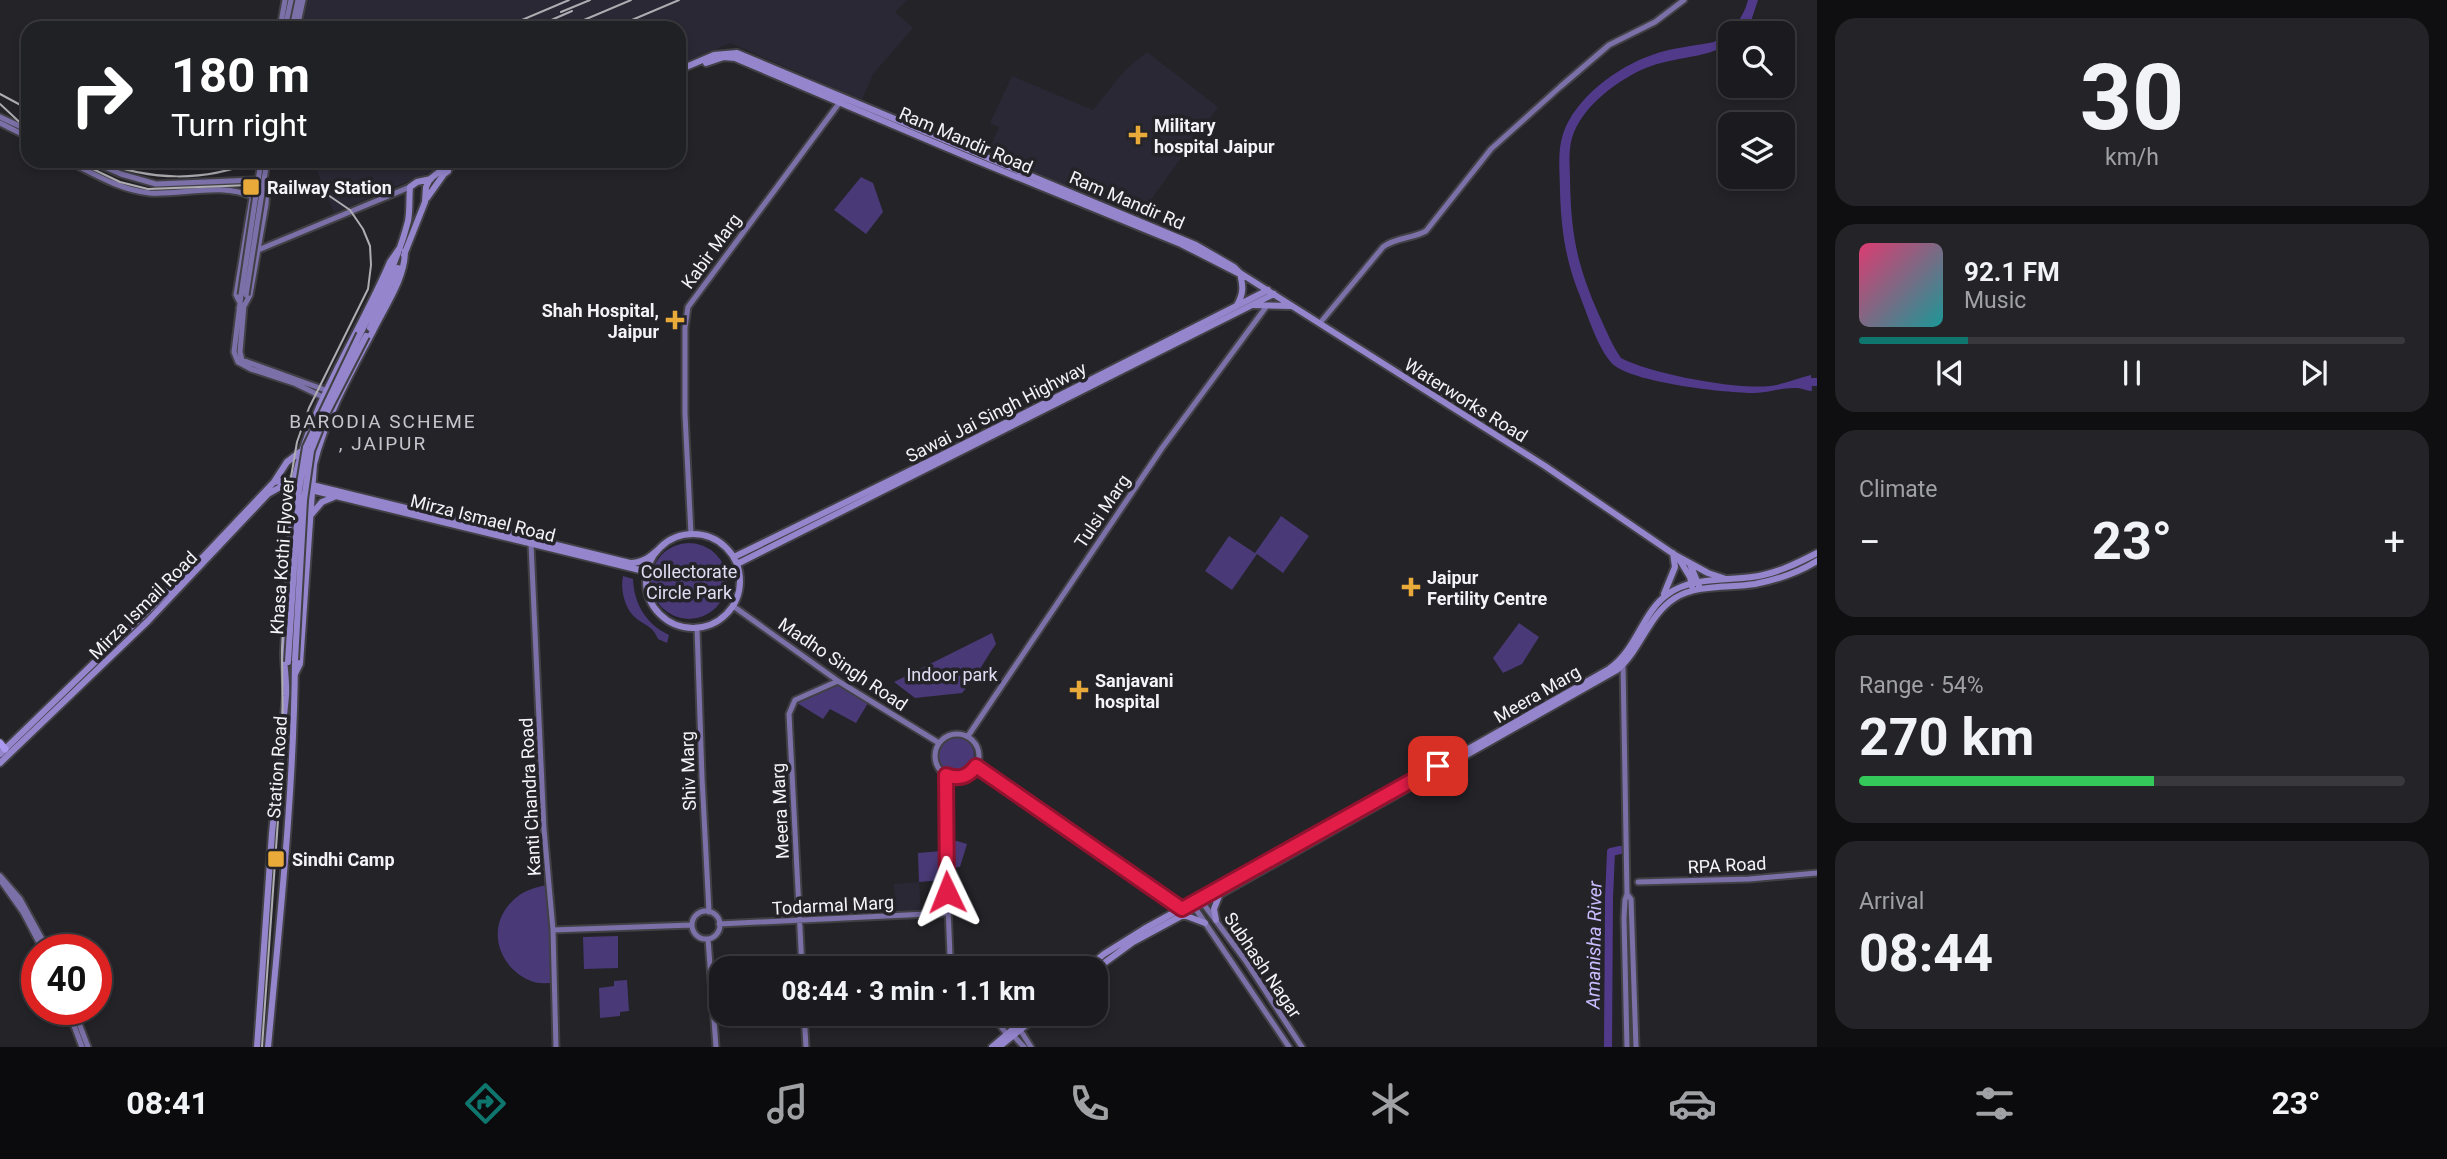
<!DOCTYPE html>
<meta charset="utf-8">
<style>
body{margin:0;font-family:Roboto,sans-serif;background:#242327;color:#f1f3f6;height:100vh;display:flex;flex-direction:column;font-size:26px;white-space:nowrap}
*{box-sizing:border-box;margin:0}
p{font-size:23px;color:#a0a1a4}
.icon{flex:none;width:38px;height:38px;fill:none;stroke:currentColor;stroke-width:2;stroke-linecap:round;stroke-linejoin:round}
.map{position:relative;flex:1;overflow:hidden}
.details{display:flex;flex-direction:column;gap:18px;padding:18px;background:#0f0e10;width:630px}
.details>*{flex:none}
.guide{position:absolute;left:21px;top:21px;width:665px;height:147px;border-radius:21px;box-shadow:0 4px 10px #0003,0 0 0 2px #39383c;background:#202124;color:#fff;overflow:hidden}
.buttons{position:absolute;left:1718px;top:21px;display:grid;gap:14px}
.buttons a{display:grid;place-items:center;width:77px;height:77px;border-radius:14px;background:#1b1a1e;box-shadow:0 4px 10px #0003,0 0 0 2px #39383c;font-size:35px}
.speed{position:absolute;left:21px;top:934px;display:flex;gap:14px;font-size:35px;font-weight:700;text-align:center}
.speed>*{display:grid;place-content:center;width:91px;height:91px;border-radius:50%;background:#1b1a1e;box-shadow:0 4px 10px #0003,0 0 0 2px #39383c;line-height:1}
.speed .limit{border:10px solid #d22;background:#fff;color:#111}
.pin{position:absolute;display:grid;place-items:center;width:60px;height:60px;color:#fff;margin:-30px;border-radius:14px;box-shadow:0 4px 10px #0006}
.me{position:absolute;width:77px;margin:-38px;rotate:358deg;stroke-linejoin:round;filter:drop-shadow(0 0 5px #0008)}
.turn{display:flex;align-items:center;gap:24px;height:147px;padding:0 35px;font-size:32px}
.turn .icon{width:91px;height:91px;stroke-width:2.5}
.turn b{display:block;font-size:49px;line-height:60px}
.big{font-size:52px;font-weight:700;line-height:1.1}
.details .tile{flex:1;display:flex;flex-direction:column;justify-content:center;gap:10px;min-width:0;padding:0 24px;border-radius:21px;background:#242327}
.details .dial{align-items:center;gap:0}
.dial b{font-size:91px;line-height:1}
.song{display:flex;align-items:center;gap:21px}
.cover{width:84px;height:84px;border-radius:10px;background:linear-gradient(135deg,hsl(340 70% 55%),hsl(180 70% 35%))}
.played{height:7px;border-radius:4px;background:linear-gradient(90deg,#0f766e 20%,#39383c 20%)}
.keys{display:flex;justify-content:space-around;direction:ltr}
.heat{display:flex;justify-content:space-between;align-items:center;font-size:38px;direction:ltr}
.charge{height:10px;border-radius:5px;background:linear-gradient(90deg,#34c759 54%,#39383c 0)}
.trip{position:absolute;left:709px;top:956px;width:399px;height:70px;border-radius:21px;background:#1b1a1e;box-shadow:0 4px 10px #0003,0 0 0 2px #39383c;font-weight:700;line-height:70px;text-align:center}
.tabs{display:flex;height:112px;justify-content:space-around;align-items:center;background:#0b0a0c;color:#a0a1a4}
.tabs .icon{width:49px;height:49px}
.tabs .current{color:#0f766e}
.tabs b{font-size:32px;color:#f1f3f6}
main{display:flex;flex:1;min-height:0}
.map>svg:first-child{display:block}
.built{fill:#2a2834}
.green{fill:#493976}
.water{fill:#513a89}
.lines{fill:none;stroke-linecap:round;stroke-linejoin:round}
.river{stroke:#513a89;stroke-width:8}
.secondary-casing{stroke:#414045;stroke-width:9}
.primary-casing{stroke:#414045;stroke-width:10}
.highway-casing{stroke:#414045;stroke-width:10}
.secondary{stroke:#7c70a8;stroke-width:5}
.primary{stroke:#9585cd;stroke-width:6}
.highway{stroke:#ab98ef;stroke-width:7}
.rail{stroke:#aeadb1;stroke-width:2}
.secondary-bridge-casing{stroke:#414045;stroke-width:9;stroke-linecap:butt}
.primary-bridge-casing{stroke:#414045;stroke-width:10;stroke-linecap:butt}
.secondary-bridge{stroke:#7c70a8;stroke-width:5}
.primary-bridge{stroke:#9585cd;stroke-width:6}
.route-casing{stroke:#92132f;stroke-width:18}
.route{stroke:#e11d48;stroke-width:12}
.poi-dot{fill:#eaaa39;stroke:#242328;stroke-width:2.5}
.labels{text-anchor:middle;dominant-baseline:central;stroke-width:7;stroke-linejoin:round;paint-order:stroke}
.poi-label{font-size:18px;font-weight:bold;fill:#f4f3f7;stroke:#242328;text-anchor:start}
.street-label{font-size:18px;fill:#f4f3f7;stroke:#242328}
.park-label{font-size:18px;fill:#e0ddf3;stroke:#242328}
.neighbourhood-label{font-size:19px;letter-spacing:2px;fill:#c6c5cd;stroke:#242328}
.water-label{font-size:19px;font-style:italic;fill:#c9bcff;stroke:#242328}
</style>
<main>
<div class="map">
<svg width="1817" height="1047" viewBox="0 0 1817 1047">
<rect width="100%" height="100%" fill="#242328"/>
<path class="built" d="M305,0H907L895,12L913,28L873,74L862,100L730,43L679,65V28H300Z
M1147,52L1218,107L1139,216L988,153L999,127L990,123L1012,76L1093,110L1124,71Z
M313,161H456L334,213Z
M919,882L921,912L896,913L894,884Z"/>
<path class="green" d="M861,177L873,183L883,212L866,234L834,210Z
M1281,516L1309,536L1283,573L1257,554L1232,590L1205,571L1229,536L1255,553Z
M651 581a38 38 0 1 1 76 0a38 38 0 1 1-76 0Z
M623,576L633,579C634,604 646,624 669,635L667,643L658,639C653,627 647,626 637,619C625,611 620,590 623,576Z
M1519,623L1539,637L1522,664L1503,673L1493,658Z
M992,633L996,644C984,661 976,678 962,693L915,698L894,682Z
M838,684L868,703L856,723L830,709L823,719L797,703Z
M938 755a18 18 0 1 1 36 0a18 18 0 1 1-36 0Z
M957,841L967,844L960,867L949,868L948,842Z
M941,851L943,880L919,882L918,853Z
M547,885L553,983C546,983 537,984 531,981C495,966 485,922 517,897C525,890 537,887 547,885Z
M618,936V968L584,969L583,937Z
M627,980L629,1011L620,1012V1016L600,1018L599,988L614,986V981Z"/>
<path class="water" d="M1748,0H1758L1751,21L1742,33H1731V43C1704,60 1669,56 1639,71C1613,84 1581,108 1572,138C1568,151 1570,167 1570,180C1571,235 1577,265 1599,315C1606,330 1612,345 1621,358C1651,374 1737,390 1770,386C1786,384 1797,378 1811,375L1812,391C1806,391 1802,388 1797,388C1783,387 1768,393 1755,393C1725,393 1638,383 1615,366C1599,354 1586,310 1578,291C1565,258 1561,226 1560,192C1560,173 1557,152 1563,134C1575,98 1617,67 1652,55C1671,48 1693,46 1714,42C1731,32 1743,20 1748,0Z"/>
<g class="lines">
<path class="river" d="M1813,382H1817
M1608,1047L1609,898L1611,852L1620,850"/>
<g class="secondary-casing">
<path id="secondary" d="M280,28L285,0
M285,28L291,0
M292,28L298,0
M297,28L303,0
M0,117L28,130
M0,123L28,137
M68,161C94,174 120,190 150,193C183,195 222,182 253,197
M91,161L121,174L156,184L255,180L267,184L266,204L250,295L243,308H239
M245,247L258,250L410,187
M241,295L234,352L238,362L251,369L294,383L327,399
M239,301L236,295L255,180
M244,305L240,352L242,360L328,391
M1320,323L1383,247C1396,237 1412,239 1426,231L1491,149L1560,87L1609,45L1655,22L1684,0
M691,534L685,414V328L688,307L840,102
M531,544L544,829L553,930L556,1047
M733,606L838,681L939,743
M697,628L702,777L709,912
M1623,664L1627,894L1625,900L1624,918L1627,1047
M935 756a22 22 0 1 1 44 0a22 22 0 1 1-44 0Z
M968,736L1162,448L1266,307
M977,766L1184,910
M946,775L945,836L950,955L955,968
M0,876L20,899L48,950
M1,881L23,912L43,950
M1638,882L1749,879L1817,873
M1627,894L1631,899L1636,1047
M1202,902L1245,960L1302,1047
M1193,905L1289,1047
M692 925a14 14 0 1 1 28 0a14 14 0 1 1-28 0Z
M719,924L948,913
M553,930L692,925
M708,939L716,1047
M802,968L789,714L795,700L838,681
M68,1010L82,1047
M74,1010L88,1047
M804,1013L806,1047
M991,1013L1008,1036
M1019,1028L1031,1047
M1012,1034L1024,1047"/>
</g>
<g class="primary-casing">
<path id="primary" d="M706,63L724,57L735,58L968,157L1181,244L1238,273
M679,70L714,55L737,53L1196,245L1234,267L1240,273L1545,466L1675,555L1708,573L1726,579
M427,198L444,174L448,171
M404,255L425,202L426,187L430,179L439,172L463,161
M1237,305C1244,293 1243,286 1240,273
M1253,305L1291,306
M370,328L398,268
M360,334C379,297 398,261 408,221C410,210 409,198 410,187L417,182L431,179
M294,481C311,403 359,335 390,262L399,249
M274,482L287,462L300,452
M310,516L322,502L334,497
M646 581a47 47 0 1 1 94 0a47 47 0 1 1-94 0Z
M734,557L940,456L1268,290
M1679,559L1690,577L1692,587
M737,564L1274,294
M1690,564L1699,586
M1664,594L1675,567L1673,553
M295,674L300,664L314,464C326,417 350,374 373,331C385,306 405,279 405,251
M0,754L203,557L274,482L288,480L312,485L630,563C644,563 651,556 660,548
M0,763L148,621L268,494L282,486L311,490L648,572
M1184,915L1205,923
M1216,920L1214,909L1219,896
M1087,968L1104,954L1144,929L1368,806L1609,669C1637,650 1642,612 1668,594C1692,577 1724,581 1752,577C1775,574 1796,564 1817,553
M1096,969L1133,942L1183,915L1617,670C1641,650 1648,615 1675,598C1697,584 1730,588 1755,584C1776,580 1799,572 1817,561
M257,1047L272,833L286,696C287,681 284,668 284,653L293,486
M268,1047C280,918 294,789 295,660
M992,1047L1032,1013
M999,1047L1041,1013"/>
</g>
<g class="highway-casing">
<path id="highway" d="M0,743L5,749"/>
</g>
<use href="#secondary" class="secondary"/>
<use href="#primary" class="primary"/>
<use href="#highway" class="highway"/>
<path class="rail" d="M561,12L590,0
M503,28L569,0
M533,28L572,11
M565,28L631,0
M613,28L679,0
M0,94L28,109
M0,104L28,130
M76,161L120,182L148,189L251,185L316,190L328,195L350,210L363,229L370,246L371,265L368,289L309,408L297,442L291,477L282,652L283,749L262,1047
M100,161C150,181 205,182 255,161
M158,161H201"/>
<g class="secondary-bridge-casing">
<path id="secondary-bridge" d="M241,295L261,161
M246,295L267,161"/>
</g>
<g class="primary-bridge-casing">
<path id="primary-bridge" d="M295,660L304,500L311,451L325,416L366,336
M288,662L299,490L306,447L360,334"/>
</g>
<use href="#secondary-bridge" class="secondary-bridge"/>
<use href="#primary-bridge" class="primary-bridge"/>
</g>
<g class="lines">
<g class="route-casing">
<path id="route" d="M947,892L946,775C959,780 968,777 976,766L1182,909L1438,766"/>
</g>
<use href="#route" class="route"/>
</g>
<g class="poi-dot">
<path d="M1134.5 124.5h7v7h7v7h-7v7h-7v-7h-7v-7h7z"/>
<rect x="242" y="178" width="18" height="18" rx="3.5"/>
<path d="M671.5 309.5h7v7h7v7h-7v7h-7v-7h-7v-7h7z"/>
<path d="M1407.5 576.5h7v7h7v7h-7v7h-7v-7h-7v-7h7z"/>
<path d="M1075.5 679.5h7v7h7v7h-7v7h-7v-7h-7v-7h7z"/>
<rect x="267" y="850" width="18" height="18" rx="3.5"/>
</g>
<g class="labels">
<g class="poi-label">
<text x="1154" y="125">Military<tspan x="1154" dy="21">hospital Jaipur</tspan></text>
<text x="267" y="187">Railway Station</text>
<text x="659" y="310" text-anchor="end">Shah Hospital,<tspan x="659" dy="21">Jaipur</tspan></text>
<text x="1427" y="577">Jaipur<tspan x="1427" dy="21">Fertility Centre</tspan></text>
<text x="1095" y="680">Sanjavani<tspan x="1095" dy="21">hospital</tspan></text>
<text x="292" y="859">Sindhi Camp</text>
</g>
<g class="street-label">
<text transform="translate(966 140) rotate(23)">Ram Mandir Road</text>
<text transform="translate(1127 200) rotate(23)">Ram Mandir Rd</text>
<text transform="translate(711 251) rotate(-54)">Kabir Marg</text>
<text transform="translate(1466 400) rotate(32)">Waterworks Road</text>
<text transform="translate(996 412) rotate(-27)">Sawai Jai Singh Highway</text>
<text transform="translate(1102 511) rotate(-56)">Tulsi Marg</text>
<text transform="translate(483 518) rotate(14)">Mirza Ismael Road</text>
<text transform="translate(282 556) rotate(-86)">Khasa Kothi Flyover</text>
<text transform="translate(143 605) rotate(-45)">Mirza Ismail Road</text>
<text transform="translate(843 664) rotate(34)">Madho Singh Road</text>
<text transform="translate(1537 694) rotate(-30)">Meera Marg</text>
<text transform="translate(277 767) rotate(-86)">Station Road</text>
<text transform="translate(688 771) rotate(-92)">Shiv Marg</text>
<text transform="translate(530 797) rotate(-93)">Kanti Chandra Road</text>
<text transform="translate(780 811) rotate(-93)">Meera Marg</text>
<text transform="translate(1727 865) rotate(-3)">RPA Road</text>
<text transform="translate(833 905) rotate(-3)">Todarmal Marg</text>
<text transform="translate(1263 965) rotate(56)">Subhash Nagar</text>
</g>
<g class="park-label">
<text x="689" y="571">Collectorate<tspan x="689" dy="21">Circle Park</tspan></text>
<text x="952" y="674">Indoor park</text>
</g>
<g class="neighbourhood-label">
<text x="383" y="421">BARODIA SCHEME<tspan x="383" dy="22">, JAIPUR</tspan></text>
</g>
<g class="water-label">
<text transform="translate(1594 945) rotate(-89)">Amanisha River</text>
</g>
</g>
</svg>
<div class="buttons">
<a><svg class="icon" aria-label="search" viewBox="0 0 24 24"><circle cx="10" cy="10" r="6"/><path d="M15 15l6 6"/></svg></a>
<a><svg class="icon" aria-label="layers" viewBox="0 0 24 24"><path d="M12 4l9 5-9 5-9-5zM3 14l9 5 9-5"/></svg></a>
</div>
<div class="speed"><div class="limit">40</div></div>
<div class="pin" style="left:1438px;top:766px;background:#d93025"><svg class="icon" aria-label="arrive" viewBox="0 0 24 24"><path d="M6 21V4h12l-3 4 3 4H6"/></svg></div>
<svg class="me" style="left:947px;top:892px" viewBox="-20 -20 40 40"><path d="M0-17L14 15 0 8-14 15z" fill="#e11d48" stroke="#fff" stroke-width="4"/></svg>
<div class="trip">08:44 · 3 min · 1.1 km</div>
<div class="guide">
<div class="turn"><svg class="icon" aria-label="right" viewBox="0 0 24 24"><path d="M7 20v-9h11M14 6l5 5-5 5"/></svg><div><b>180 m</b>Turn right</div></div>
</div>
</div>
<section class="details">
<div class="tile dial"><b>30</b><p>km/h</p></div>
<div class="tile">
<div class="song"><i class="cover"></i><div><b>92.1 FM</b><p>Music</p></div></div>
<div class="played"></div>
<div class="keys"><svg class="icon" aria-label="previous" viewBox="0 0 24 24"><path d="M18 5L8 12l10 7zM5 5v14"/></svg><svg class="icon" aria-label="pause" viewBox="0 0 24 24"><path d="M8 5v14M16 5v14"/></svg><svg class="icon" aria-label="next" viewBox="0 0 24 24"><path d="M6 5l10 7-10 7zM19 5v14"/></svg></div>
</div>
<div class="tile"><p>Climate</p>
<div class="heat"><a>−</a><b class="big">23°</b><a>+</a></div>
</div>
<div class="tile"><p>Range · 54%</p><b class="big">270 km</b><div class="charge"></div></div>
<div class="tile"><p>Arrival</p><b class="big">08:44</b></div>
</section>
</main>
<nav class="tabs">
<b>08:41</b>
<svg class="icon current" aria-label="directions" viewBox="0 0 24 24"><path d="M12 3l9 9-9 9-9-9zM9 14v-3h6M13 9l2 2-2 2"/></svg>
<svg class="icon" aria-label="music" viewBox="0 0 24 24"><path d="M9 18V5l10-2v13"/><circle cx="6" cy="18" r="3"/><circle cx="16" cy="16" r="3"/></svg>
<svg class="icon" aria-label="phone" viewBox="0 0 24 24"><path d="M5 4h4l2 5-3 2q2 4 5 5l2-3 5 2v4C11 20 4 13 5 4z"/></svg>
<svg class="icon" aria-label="climate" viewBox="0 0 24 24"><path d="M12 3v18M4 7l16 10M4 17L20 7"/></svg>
<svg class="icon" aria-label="car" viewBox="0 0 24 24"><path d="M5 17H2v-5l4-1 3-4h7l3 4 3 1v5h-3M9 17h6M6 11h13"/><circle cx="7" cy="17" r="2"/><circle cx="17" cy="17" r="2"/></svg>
<svg class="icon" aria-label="filters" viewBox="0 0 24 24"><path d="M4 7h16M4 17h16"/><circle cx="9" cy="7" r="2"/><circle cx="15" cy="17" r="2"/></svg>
<b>23°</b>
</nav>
